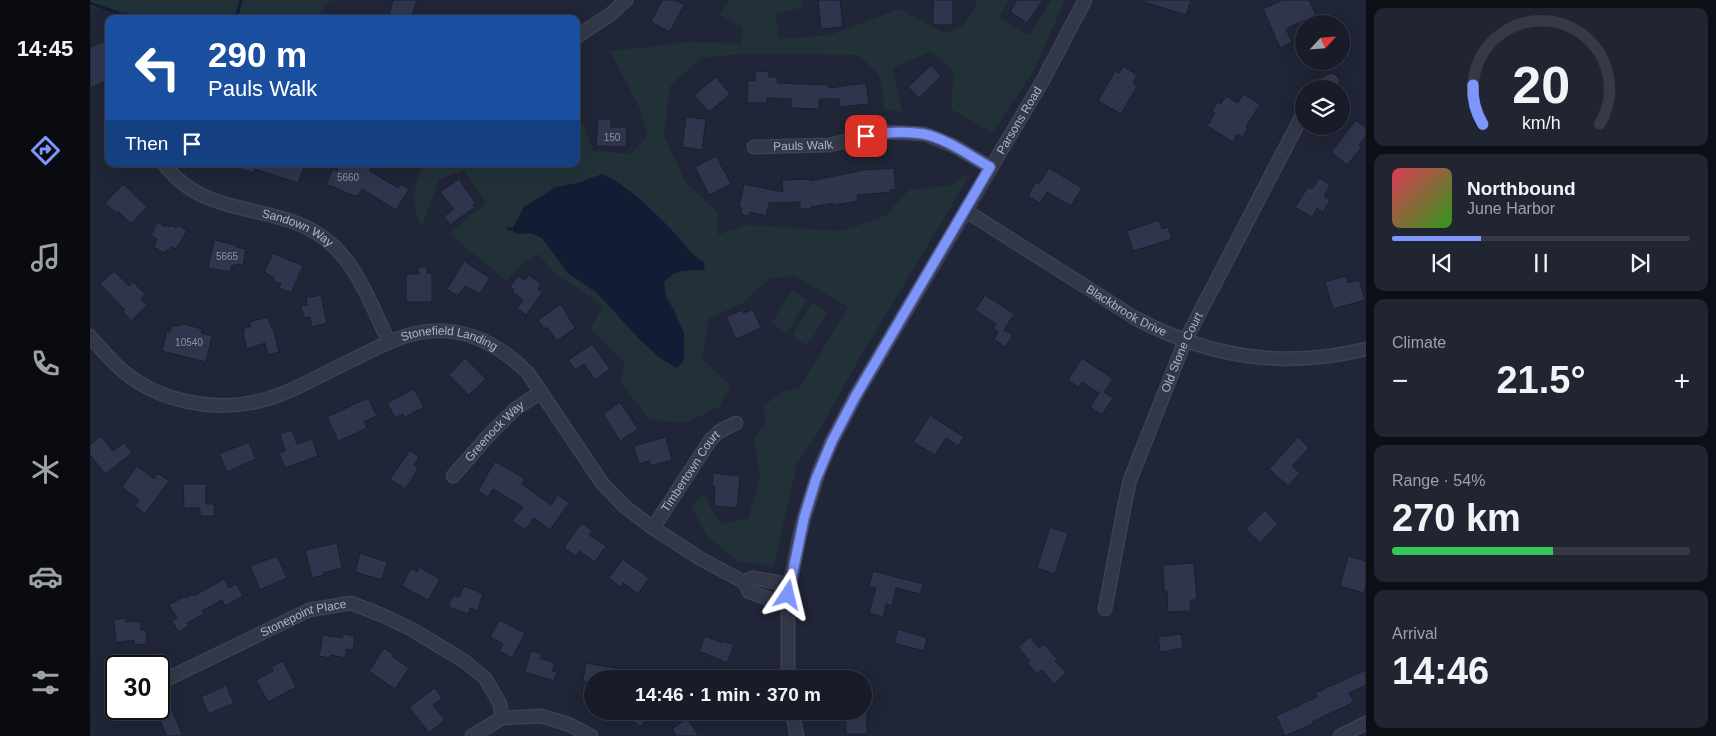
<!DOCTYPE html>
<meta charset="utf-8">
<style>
body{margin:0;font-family:Arial,sans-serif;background:#212531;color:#f1f3f6;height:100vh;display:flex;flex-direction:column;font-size:19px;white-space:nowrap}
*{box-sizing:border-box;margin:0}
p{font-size:16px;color:#9fa1a8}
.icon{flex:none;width:28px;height:28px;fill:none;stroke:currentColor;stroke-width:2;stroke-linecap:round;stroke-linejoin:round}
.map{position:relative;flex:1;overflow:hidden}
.panel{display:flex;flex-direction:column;gap:8px;padding:8px;background:#0d0f17;width:350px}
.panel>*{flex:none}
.banner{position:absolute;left:15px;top:15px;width:475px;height:152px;border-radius:10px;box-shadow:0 5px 20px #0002,0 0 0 1px #363a46;background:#1a4fa0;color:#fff;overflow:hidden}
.needle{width:32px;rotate:64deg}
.controls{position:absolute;left:1205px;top:15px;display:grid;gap:10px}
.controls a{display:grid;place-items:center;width:55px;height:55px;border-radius:50%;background:#181c29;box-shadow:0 5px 20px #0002,0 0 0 1px #363a46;font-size:25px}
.speed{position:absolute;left:15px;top:655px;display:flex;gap:10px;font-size:25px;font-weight:700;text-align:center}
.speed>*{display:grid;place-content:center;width:65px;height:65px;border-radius:50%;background:#181c29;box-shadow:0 5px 20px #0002,0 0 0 1px #363a46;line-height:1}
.speed .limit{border:2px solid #111;border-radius:8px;background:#fff;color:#111}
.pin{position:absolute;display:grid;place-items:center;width:42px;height:42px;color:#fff;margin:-21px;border-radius:10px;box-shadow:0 2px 8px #0006}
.me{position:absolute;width:55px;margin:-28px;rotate:10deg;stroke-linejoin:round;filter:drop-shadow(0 0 4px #0008)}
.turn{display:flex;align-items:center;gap:18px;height:105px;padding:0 20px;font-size:22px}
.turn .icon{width:65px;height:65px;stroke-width:2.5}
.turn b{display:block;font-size:35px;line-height:42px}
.then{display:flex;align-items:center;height:48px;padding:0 20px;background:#0003;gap:10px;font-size:19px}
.big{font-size:38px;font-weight:700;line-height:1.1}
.panel .widget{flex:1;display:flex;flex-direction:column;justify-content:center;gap:8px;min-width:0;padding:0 18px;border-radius:10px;background:#212531}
.panel .dial{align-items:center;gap:0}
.dial svg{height:130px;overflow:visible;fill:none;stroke:#363a46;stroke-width:7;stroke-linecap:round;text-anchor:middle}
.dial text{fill:#f1f3f6;stroke:none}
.song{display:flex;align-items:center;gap:15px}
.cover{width:60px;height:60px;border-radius:8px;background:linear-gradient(135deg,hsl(350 70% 55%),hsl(110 70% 35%))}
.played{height:5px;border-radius:2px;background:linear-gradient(90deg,#7e95f9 30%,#363a46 30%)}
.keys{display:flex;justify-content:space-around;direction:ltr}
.heat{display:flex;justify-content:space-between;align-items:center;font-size:28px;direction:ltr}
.charge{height:8px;border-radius:4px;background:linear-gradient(90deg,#34c759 54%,#363a46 0)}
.trip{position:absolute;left:494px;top:670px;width:288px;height:50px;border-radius:25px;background:#181c29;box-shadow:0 5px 20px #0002,0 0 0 1px #363a46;font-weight:700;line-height:50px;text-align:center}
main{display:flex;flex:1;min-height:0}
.tab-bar{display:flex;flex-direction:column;width:90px;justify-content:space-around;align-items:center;background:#0a0b10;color:#9fa1a8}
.tab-bar .icon{width:35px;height:35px}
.tab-bar .current{color:#7e95f9}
.tab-bar b{font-size:22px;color:#f1f3f6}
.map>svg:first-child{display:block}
.green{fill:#223138}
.water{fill:#141b35}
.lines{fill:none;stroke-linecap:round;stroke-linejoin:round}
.stream{stroke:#141b35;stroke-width:3}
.building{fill:#2f354c;stroke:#1b1f2e}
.street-casing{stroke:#3d4151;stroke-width:15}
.street{stroke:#333848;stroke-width:12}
.route-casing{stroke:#5261a2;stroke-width:12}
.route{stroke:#7e95f9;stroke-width:9}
.labels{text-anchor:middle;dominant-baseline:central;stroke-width:5;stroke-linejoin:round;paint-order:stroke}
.number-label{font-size:10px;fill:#8c92a6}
.street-label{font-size:12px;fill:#adb2c5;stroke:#191d2c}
</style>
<main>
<nav class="tab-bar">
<b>14:45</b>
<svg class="icon current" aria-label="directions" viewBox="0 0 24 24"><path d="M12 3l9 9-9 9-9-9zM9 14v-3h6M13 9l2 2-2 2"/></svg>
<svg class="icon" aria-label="music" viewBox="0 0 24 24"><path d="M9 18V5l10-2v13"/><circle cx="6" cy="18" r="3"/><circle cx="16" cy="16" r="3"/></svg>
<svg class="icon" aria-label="phone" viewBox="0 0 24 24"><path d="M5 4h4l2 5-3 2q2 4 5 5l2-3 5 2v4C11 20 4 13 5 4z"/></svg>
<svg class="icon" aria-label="climate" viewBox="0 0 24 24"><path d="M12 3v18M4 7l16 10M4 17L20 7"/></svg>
<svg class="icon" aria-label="car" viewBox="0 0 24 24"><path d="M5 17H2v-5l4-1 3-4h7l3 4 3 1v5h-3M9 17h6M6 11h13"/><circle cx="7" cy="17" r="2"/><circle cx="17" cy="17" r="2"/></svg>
<svg class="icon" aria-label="filters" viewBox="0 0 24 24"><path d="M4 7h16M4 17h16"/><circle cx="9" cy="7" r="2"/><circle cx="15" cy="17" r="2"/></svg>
</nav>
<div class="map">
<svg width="1276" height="736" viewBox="0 0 1276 736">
<rect width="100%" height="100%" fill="#202537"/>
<path class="green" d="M0,0H241L229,14L234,19H39V12L0,7Z
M640,0H711L713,7L686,14L689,39L740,35L809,9L855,33L873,26L887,4L886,0H918L909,18L940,35L961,0H975L943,72L902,133L861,109L864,72L841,51L803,68L812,111L795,110L789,75L769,55L652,54L610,58L580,86L574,136L596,183L628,212V235L656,225L752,231L795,216L819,190L862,185L874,174L879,177L770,357L729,431L707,464L684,566L648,562L617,536L601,506L614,494L630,524L658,518L670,478L664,439L676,423L673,406L693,392L710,387L758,307L705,276L680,278L651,304L619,318L612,359L641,386L629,407L595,423L559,420L530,381L535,363L500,329L513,306L464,273L449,254L433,263L417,281L359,234L396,203L374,170L349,180L332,227C320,201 323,190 333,164H486V122L494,124L503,151L541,154L558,135L549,107L520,51L602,42L651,44L653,27L629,15Z
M702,290L717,300L697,333L681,324Z
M722,302L738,312L717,346L702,336Z"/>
<path class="water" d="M512,174C539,186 560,208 581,229C591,240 601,255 614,262L615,269C597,273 587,266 574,283L576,297L584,310L594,333V360L587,368L570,358L550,340L507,293L478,273L452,238L440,233L428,234L424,232L422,229L434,207L466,187L488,183Z"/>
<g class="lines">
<path class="stream" d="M0,3L25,12L35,19
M146,19L151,0
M418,229H422"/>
</g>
<path class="building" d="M303,0H327L321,19H310L299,16Z
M572,0H585L594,5L580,32L561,22Z
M728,0H750L753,27L731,29Z
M843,0H863V25H843Z
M927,0H953L937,23L920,12Z
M1054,0H1101L1096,15L1054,2Z
M1192,0H1219L1226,15L1196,29L1202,42L1190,48L1173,9Z
M19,39V80L0,88V47Z
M841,65L851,76L829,98L818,87Z
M1033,66L1047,75L1043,83L1047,86L1031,114L1008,101L1025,71L1029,73Z
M665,71L679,72V77H688L687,83L739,85L738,88L776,83L779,104L750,107L749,99H729V109L701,108V99L677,98V103H657L658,80L665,81Z
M626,77L640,94L619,112L604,95Z
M1153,94L1170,104L1156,127L1158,128L1152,137L1147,134L1143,142L1117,126L1125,113L1122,111L1128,102L1131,104L1136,96L1148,103Z
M596,117L616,119L612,150L592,147Z
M508,119H521V127H537L536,147L506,146Z
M1266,120L1276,128V136L1269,145L1272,147L1257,165L1241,152Z
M626,156L641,184L619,195L605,167Z
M141,164H215L208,183L165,169L164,173L140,166Z
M250,164H278L277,166L281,168L280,171L308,188L310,184L319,189L306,210L272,189L268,196L262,195L236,184L243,169L247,171Z
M804,168L806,189L800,190L801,192L767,195L768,201L743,205V203L721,207V209H710V202L679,203L676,216L660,212L659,216L651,214L652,208L649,207L654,184L693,192L692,180L720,179V181L774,170Z
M959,168L992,188L981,206L957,192L950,203L938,196L946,182L949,184Z
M1229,178L1240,185L1234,196L1240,200L1233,212L1227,208L1222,217L1205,207L1218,187L1222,189Z
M369,179L386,204L383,205L385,207L360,225L354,216L364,209L350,192Z
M33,184L57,207L41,224L28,211L26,213L15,203Z
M1069,220L1072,229L1078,227L1082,239L1043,251L1037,231Z
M68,222L75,227L76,225L80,227L81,225L86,228L88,225L97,231L86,249L81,247L79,251L76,250L74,253L64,247L67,239L61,235Z
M124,240L146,245V247L156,249L153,265L147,264V266L142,265L140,272L118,268Z
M183,253L213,266L201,293L189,288L191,284L183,281L184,278L174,272Z
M374,261L400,278L390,294L375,286L368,296L357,289Z
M328,267H337V273H342V302H316V274H329Z
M24,271L39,286L43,282L55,294L51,299L57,305L41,321L33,312L35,310L10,284Z
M439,275L451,284L448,289L452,293L436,315L427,308L433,300L422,292L424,290L420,287L428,276L435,280Z
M1256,276L1258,283L1269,280L1275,300L1243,309L1235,282Z
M231,295L237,323L222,327L220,317L214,318L211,306L217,305L216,298Z
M895,295L924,314L914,330L923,335L915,347L904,339L908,332L903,328L906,324L885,310Z
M471,304L485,328L467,341L457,327L454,329L448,320Z
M663,309L671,328L646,339L636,317L652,310L654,313Z
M177,317L184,332L189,352L178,355L175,343L157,349L153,333L155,332L153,329L161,326L159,322Z
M94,324L112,329L111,333L122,336L116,362L72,351L77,331L80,332L81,327Z
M502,344L520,369L505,380L494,364L485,370L478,360Z
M375,358L396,379L379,395L359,375Z
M992,358L1023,379L1014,392L1023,398L1012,415L1000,407L1009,393L992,382L988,387L978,380Z
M324,389L334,407L315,417L313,414L305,418L297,403Z
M278,398L287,416L274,422L277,428L248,441L237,417Z
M530,402L548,429L530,441L513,414Z
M840,415L874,437L868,446L856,438L845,455L823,442Z
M202,430L207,444L222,439L228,456L195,468L189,453L195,451L190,434Z
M11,436L23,451L34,443L42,453L15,474L0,455V445Z
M576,437L582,460L560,466L559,461L549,464L543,446Z
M1208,437L1219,448L1202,466L1210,473L1198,486L1179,469Z
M159,442L166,459L137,472L129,454Z
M320,450L329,457L324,465L328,469L315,489L300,479Z
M405,461L435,479L432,484L461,505L468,495L479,503L460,530L444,518L435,530L422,521L433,507L403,489L398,497L388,491Z
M47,466L64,479L68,473L79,481L55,514L45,506L49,500L32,487Z
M623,473L650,476L647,508L624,506L625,487H622Z
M93,484H116V504H124L125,516H110V508H94Z
M1175,510L1188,524L1170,543L1156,529Z
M491,523L502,530L499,535L516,546L505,562L489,551L486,556L474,548Z
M960,527L978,533L965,574L947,568Z
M247,543L252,568L233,573L234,575L222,578L215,550Z
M270,553L297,562L292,580L265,572Z
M187,556L197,578L170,590L160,566Z
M1258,556L1276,561V584L1274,593L1250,586Z
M533,559L559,578L548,594L533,583L530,587L519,578Z
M1104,563L1107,600H1100L1101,611L1078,612L1077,591H1074L1073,565Z
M329,567L350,579L338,600L312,586L321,568L327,572Z
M783,571L833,584L830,594L806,588L802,606L796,604L793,617L779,613L786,588L779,586Z
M134,579L139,588L146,584L153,596L135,606L132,600L112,611L114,614L97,623L99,626L88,632L82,621L87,618L79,605L95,596L96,598L103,594L104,596Z
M374,586L393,594L387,611L380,608L378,614L358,607L363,595L369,597Z
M35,618L36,622L50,621L51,630H56L57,644L45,645L44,640L26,642L24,620Z
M409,620L435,633L422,658L409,651L413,644L400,637Z
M808,629L837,638L834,651L804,643Z
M253,634L265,636L263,650L257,649L255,658L241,655L240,658L229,656L233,635L252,638Z
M1091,634L1093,648L1070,652L1068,637Z
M615,636L632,643L633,641L644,645L637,663L609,651Z
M940,637L949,648L954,644L967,659L965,661L976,673L964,684L952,670L947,674L937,663L940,661L928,647Z
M294,648L303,654L302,656L319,668L305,689L279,671Z
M441,651L452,654L450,658L465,663L462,671L467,672L464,681L435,672Z
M193,661L206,687L178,702L166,680L183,671L181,667Z
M496,663L525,668L523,679H502V683L493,681Z
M1276,670V685L1259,693L1264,702L1222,722L1223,724L1195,736L1186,716L1227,697L1225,693Z
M136,685L144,703L119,714L111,697Z
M345,688L352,698L343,705L355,720L339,733L319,707Z
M82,710L93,736H77L68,716Z
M530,711H553L559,716L550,727Z
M755,711H777V734H756Z
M597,718L609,736H586L582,729Z"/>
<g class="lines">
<g class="street-casing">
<g id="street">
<path d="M486,37L521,14L536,0"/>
<path d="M1232,89L1241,82"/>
<path id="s1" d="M664,147L739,145L795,132L835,134L864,146L900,167"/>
<path id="s2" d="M74,164C117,222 190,200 239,242C269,267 282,308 299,342"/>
<path id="s3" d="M876,211L1045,318C1121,358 1193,369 1276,349"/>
<path id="s4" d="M0,336C11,349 21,361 34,372C71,402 124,412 170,401C201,393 230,375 260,361C285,349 312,333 341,331C380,328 411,346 438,373L512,483L535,507L563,528L611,559L654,582L659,592L689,602L698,595"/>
<path id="s5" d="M363,476L400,434L425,409L451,392"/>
<path id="s6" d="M563,528L621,439L630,431L646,423"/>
<path d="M654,582L662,578L692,583L698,595"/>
<path id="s7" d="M1015,609L1035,503L1040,480L1095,341L1214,112"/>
<path id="s8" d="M698,679V595L708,543L714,518L729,471L742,441L765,397L952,82L995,0"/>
<path id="s9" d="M69,683L219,610L261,603L294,616L323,630L374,661L395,678L410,704L412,718"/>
<path d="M702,711L707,736"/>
<path d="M382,736L412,718L451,716L478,724L501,736"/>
<path d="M1250,736L1276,723"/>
</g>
</g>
<use href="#street" class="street"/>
</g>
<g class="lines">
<g class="route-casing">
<path id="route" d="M698,595L714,518L726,479L742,441L765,397L900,167C880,156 857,139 834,134C815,131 795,132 776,136"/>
</g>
<use href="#route" class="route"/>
</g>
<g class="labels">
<g class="number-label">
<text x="522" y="137">150</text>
<text x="258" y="177">5660</text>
<text x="137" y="256">5665</text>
<text x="99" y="342">10540</text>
</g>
<g class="street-label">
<text stroke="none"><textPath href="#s8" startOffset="616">Parsons Road</textPath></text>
<text stroke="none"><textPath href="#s1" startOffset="49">Pauls Walk</textPath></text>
<text stroke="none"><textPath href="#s2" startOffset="151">Sandown Way</textPath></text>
<text stroke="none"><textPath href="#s3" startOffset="189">Blackbrook Drive</textPath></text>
<text stroke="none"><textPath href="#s4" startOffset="398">Stonefield Landing</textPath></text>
<text stroke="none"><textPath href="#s7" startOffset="269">Old Stone Court</textPath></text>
<text stroke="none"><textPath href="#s5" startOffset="61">Greenock Way</textPath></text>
<text stroke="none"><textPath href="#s6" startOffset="68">Timbertown Court</textPath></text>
<text stroke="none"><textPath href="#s9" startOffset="159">Stonepoint Place</textPath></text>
</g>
</g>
</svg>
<div class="controls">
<a><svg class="needle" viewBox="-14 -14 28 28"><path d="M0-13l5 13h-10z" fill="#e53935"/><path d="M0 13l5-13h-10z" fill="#9fa1a8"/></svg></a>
<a><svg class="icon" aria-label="layers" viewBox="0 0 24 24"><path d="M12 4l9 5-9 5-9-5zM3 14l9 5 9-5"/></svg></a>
</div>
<div class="speed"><div class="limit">30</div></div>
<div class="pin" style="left:776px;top:136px;background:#d93025"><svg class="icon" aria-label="arrive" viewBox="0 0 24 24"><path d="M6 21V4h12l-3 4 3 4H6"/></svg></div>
<svg class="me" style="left:698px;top:595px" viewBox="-20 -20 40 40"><path d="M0-17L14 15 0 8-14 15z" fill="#7e95f9" stroke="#fff" stroke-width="4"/></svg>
<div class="trip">14:46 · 1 min · 370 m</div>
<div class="banner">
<div class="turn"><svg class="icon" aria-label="left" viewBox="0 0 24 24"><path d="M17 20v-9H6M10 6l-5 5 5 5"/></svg><div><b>290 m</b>Pauls Walk</div></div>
<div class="then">Then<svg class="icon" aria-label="arrive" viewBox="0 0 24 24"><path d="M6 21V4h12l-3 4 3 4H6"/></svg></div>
</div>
</div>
<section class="panel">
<div class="widget dial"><svg viewBox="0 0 100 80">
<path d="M14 69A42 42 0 1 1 86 69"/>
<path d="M14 69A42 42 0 0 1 8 45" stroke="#7e95f9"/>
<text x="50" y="56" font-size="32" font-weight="700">20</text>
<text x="50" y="72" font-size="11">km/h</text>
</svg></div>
<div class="widget">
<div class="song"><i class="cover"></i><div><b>Northbound</b><p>June Harbor</p></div></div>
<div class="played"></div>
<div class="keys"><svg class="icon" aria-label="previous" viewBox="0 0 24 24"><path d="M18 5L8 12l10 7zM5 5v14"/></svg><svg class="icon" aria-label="pause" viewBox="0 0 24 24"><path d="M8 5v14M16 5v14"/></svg><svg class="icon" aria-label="next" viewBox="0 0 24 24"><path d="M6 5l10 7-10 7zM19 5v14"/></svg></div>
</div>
<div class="widget"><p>Climate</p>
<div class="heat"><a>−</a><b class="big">21.5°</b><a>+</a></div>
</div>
<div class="widget"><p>Range · 54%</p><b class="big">270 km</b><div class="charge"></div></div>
<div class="widget"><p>Arrival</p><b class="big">14:46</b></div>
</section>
</main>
